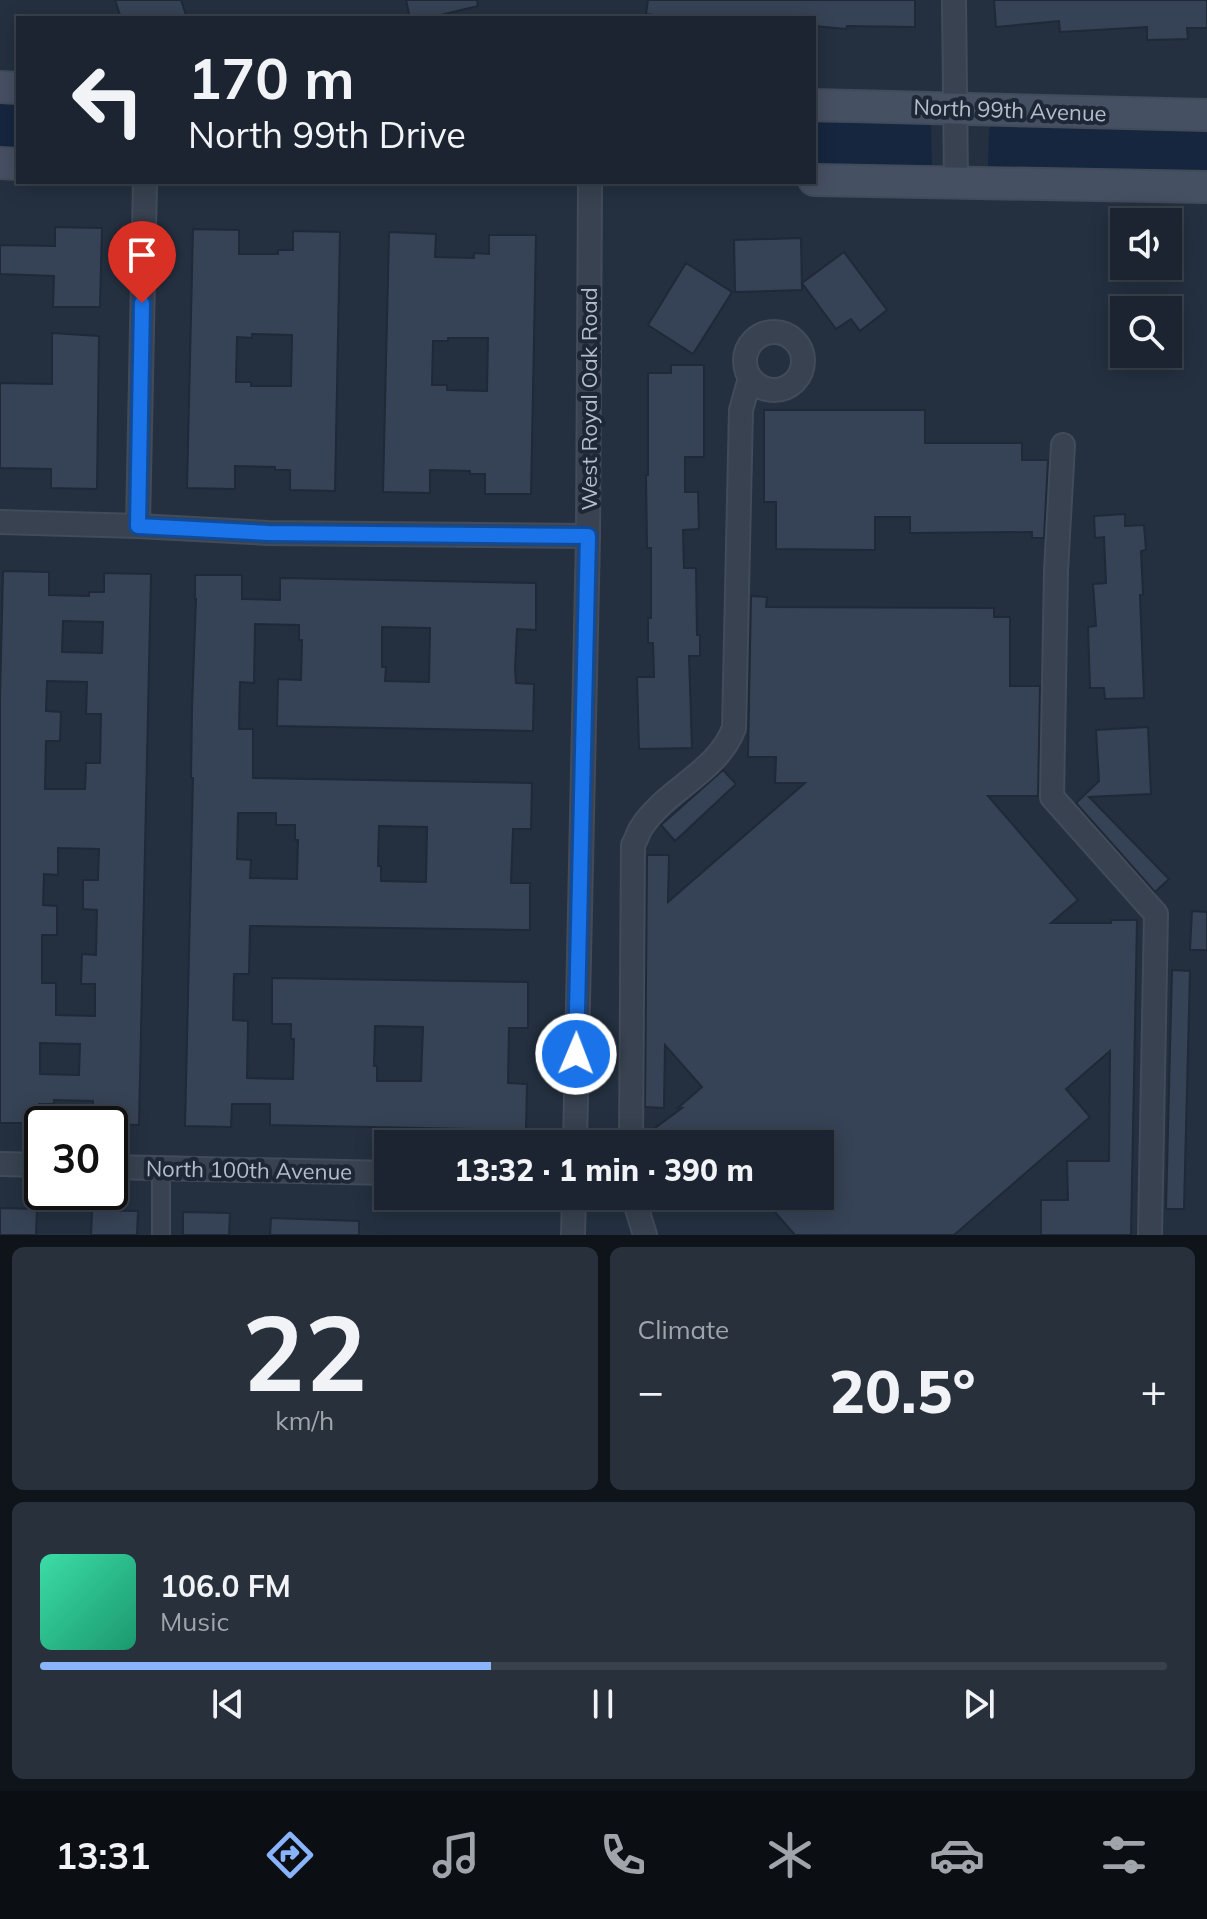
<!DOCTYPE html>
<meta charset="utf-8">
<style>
body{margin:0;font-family:Mulish,sans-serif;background:#28303c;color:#f1f3f6;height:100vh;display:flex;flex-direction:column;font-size:30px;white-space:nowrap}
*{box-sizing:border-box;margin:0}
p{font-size:26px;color:#a0a4ab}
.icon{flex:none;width:44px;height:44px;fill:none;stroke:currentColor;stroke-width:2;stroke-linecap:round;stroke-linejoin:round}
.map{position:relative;height:1235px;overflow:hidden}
.drawer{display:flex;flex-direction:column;gap:12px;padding:12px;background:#0f141a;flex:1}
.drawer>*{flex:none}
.top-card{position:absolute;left:16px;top:16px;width:800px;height:168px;border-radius:0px;box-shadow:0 4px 20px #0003,0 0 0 2px #39414c;background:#1b2430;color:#f1f3f6;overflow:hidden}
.controls{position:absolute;left:1110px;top:208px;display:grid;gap:16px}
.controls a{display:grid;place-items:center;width:72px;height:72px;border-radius:0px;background:#1b2430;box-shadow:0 4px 20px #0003,0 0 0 2px #39414c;font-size:40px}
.speed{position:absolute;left:24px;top:1106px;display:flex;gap:16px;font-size:40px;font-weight:700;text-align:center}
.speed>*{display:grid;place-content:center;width:104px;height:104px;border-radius:50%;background:#1b2430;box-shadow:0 4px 20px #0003,0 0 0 2px #39414c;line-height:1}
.speed .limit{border:4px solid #111;border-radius:12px;background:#fff;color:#111}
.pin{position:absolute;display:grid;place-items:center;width:68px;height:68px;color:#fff;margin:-82px -34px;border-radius:50% 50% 50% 0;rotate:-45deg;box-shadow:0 0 8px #0007}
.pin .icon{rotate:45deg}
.me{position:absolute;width:88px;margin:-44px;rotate:1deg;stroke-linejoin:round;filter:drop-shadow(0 0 6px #0008)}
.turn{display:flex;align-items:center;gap:28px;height:168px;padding:0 40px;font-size:36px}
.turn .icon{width:104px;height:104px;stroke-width:2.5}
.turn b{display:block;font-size:56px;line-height:68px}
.big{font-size:60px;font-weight:800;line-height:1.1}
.drawer .card{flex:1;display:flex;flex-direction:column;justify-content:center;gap:12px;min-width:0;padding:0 28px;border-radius:12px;background:#28303c}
.drawer .dial{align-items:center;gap:0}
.dial b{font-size:104px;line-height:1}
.song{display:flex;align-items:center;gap:24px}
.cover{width:96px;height:96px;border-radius:12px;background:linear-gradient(135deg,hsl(160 70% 55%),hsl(160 70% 35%))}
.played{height:8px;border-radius:4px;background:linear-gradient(90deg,#89b3fb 40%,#39414c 40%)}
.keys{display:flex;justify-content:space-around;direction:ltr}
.heat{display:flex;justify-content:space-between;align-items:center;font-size:44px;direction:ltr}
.drawer .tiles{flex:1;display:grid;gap:12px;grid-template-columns:1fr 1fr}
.card:last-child{grid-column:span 2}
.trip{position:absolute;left:374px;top:1130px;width:460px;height:80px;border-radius:0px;background:#1b2430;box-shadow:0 4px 20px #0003,0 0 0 2px #39414c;font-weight:800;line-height:80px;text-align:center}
.tab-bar{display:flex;height:128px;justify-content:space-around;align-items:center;background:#0b0e13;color:#a0a4ab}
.tab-bar .icon{width:56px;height:56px}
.tab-bar .active{color:#89b3fb}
.tab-bar b{font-size:36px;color:#f1f3f6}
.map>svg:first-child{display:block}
.water{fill:#16263f}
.building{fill:#364356;stroke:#1f2937;stroke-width:2;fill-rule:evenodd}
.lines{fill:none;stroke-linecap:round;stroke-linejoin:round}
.pedestrian-casing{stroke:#424b59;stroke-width:20}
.minor-casing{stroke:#424b59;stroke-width:26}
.secondary-casing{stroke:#424b59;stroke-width:34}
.pedestrian{stroke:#384250;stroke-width:16}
.minor{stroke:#384250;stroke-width:22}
.secondary{stroke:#465063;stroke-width:30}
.route-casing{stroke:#114b97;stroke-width:20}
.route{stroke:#1a73e8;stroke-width:14}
.labels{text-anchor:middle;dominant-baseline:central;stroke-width:8;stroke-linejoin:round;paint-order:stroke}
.street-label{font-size:22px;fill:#b5bdca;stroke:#1d2735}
</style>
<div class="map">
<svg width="1207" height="1235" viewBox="0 0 1207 1235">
<rect width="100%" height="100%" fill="#243040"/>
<path class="water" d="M0,102L18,103V151H0Z
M814,123H926L931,125L932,168L814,167Z
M991,126L1207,131V173L991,168L988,166L989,129Z"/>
<path class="building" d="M115,0H181L187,18H121Z
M406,0H477L478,6L428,18H410Z
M648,0H915V27L847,26L846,29L814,26V18H676L646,14Z
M994,0H1207V28H1187L1188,39L1147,40V27L1060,32L1059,21L996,27Z
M55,227L102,228L100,307H53L54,276L0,274V245L55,246Z
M193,229L239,230V254H278V250H293V231L340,232L335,491L290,490V470H275V467L235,466V489L187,488ZM252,334L292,335L291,386H251V382H236L237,337L252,338Z
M389,232L436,234L435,257L474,258V253L489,254V235H536L531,494H485V474H470V471L430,470V493L383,492ZM448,338H488L487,391L447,390V385H432L433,341H448Z
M801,238L802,290L735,292L734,240Z
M844,252L887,310L860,331L851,319L836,329L802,283Z
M686,263L732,292L693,354L648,325Z
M52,333L99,336L97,489L51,488V469L0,468V383L52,384Z
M671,365H704V457H685V492H698L699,529L683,530L684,568H696L697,635H700V656H689L692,748L639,749L637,677H654L653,643H648V618H651V548H647L646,475H648V373H671Z
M764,410H925V443H1022V460H1048L1044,538H1032V532L910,533V517H875V550L776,549V502H764Z
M1125,514V526L1144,525L1146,550L1141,551L1143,595H1140L1144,698L1105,699L1104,688H1090L1088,627L1096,626L1093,584L1106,583L1104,537L1095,538L1094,516Z
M3,571L49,572V595L89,596V592H104V573L151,574L139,1125L93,1124V1101L54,1100V1104H39V1123H0V699ZM63,621L103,622L102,653L62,652ZM47,681L87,682L86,714H101L100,763H86L85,789H45L46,741H60L61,712L46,711ZM58,848L99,849L98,880H83V909L97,910L96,955L82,954L81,984H95V1016L56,1015V983H42V935H57V906L43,905L44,874L58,875ZM40,1043L80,1044L79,1075L40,1074Z
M195,575H242V599L280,600V578L536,583V630L517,629L515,669L516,683L534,684L533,731L277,726L278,679L301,680L302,640H299V625L255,624L254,683L240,682L239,729H253V778L532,783L531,829H513L511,883H530V930L250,926L249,974H234L233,1020L248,1021L247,1078L293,1079L294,1039H291V1024H272V978L528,982V1028H509L508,1083L527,1084L526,1130L270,1125V1104H232L231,1127L185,1126L193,778H191L192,708L196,599H195ZM382,627L430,628L429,682L385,681L386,667H382ZM238,813H276V825H295V840H298L297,879L250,878L251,860L237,859ZM379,826L427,827L426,882L381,881V866H378ZM375,1026L423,1027L421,1081H377V1066H374Z
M751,596L767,597L766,607L994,608V617H1010V686H1040L1038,796H988L1078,900L1051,923H1111V920H1137L1131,1235H1041V1200H1068L1067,1161H1109L1110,1051L1066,1089L1090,1117L954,1235H795L761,1196H820V1144H661L651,1131L682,1108H678L702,1087L665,1045L664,1108L645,1107L647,855H669L668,902L805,783H775L776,757H748Z
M1148,727L1151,794L1089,797L1169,879L1155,892L1076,803L1099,781L1096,730Z
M723,770L736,784L675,841L661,825Z
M1192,911L1207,912V950H1190Z
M1172,970L1190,971L1184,1209H1166Z
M0,1208L37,1209L36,1235H0Z
M92,1210L138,1211L137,1235H91Z
M183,1212L230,1213L229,1235H183Z
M271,1218L359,1221V1235H270Z"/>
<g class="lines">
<g class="pedestrian-casing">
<path id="pedestrian" d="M161,1235V1168"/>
</g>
<g class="minor-casing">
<path id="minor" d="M954,0L956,182
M745 361a29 29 0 1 1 58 0a29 29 0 1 1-58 0Z
M1063,445L1056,571L1052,797L1156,914L1150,1235
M0,522L138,526L268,533L588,536
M138,526L145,182
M575,1144L588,536L590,182
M631,1144L633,845C636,840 638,833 641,828C666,789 718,772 734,728L741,410L750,378
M0,1164L42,1165
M110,1167L388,1173
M633,1196L645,1235
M573,1235L574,1196"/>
</g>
<g class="secondary-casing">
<path id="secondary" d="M0,87L18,88
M814,105L1207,115
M0,163L18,164
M814,180L1207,187"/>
</g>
<use href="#pedestrian" class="pedestrian"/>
<use href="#minor" class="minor"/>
<use href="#secondary" class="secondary"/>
</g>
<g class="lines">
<g class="route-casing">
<path id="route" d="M142,303L138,526L268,533L588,536L576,1054"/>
</g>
<use href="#route" class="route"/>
</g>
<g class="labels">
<g class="street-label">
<text transform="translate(1010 110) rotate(2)">North 99th Avenue</text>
<text transform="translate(589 399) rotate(-90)">West Royal Oak Road</text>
<text transform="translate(249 1170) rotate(1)">North 100th Avenue</text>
</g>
</g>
</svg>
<div class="controls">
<a><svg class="icon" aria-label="sound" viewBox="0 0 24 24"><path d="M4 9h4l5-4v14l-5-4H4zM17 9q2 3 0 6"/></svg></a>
<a><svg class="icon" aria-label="search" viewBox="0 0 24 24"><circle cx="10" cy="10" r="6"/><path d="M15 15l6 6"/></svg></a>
</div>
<div class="speed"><div class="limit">30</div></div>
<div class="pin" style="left:142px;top:303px;background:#d93025"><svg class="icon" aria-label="arrive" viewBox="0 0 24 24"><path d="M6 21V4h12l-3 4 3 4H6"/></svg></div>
<svg class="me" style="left:576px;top:1054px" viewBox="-20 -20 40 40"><circle r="17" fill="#1a73e8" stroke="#fff" stroke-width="3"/><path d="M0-11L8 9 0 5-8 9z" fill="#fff"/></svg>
<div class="trip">13:32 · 1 min · 390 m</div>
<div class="top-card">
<div class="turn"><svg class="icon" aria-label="left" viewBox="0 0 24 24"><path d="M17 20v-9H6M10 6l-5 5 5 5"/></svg><div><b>170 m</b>North 99th Drive</div></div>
</div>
</div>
<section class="drawer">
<div class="tiles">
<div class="card dial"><b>22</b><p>km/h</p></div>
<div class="card"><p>Climate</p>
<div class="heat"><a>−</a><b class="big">20.5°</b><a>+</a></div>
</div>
<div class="card">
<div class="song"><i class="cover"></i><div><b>106.0 FM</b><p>Music</p></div></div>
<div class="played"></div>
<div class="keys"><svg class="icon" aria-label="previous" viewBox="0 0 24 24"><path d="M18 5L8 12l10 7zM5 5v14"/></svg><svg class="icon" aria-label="pause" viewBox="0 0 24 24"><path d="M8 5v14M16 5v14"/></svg><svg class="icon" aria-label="next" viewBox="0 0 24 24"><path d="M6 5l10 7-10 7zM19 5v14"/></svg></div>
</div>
</div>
</section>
<nav class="tab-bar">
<b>13:31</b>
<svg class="icon active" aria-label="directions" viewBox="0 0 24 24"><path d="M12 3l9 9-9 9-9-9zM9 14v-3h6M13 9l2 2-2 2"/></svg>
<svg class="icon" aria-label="music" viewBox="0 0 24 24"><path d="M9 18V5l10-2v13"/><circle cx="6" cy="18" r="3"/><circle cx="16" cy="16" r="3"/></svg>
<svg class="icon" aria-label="phone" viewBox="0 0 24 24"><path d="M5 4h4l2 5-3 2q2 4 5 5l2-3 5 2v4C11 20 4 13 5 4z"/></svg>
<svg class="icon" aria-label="climate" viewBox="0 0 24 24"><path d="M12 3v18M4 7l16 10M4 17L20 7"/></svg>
<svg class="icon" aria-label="car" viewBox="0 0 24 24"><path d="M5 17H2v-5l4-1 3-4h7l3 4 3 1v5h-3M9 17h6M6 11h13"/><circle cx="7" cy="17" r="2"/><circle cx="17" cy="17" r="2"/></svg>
<svg class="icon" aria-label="filters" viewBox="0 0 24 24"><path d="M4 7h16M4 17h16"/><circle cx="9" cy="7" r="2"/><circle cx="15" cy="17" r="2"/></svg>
</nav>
